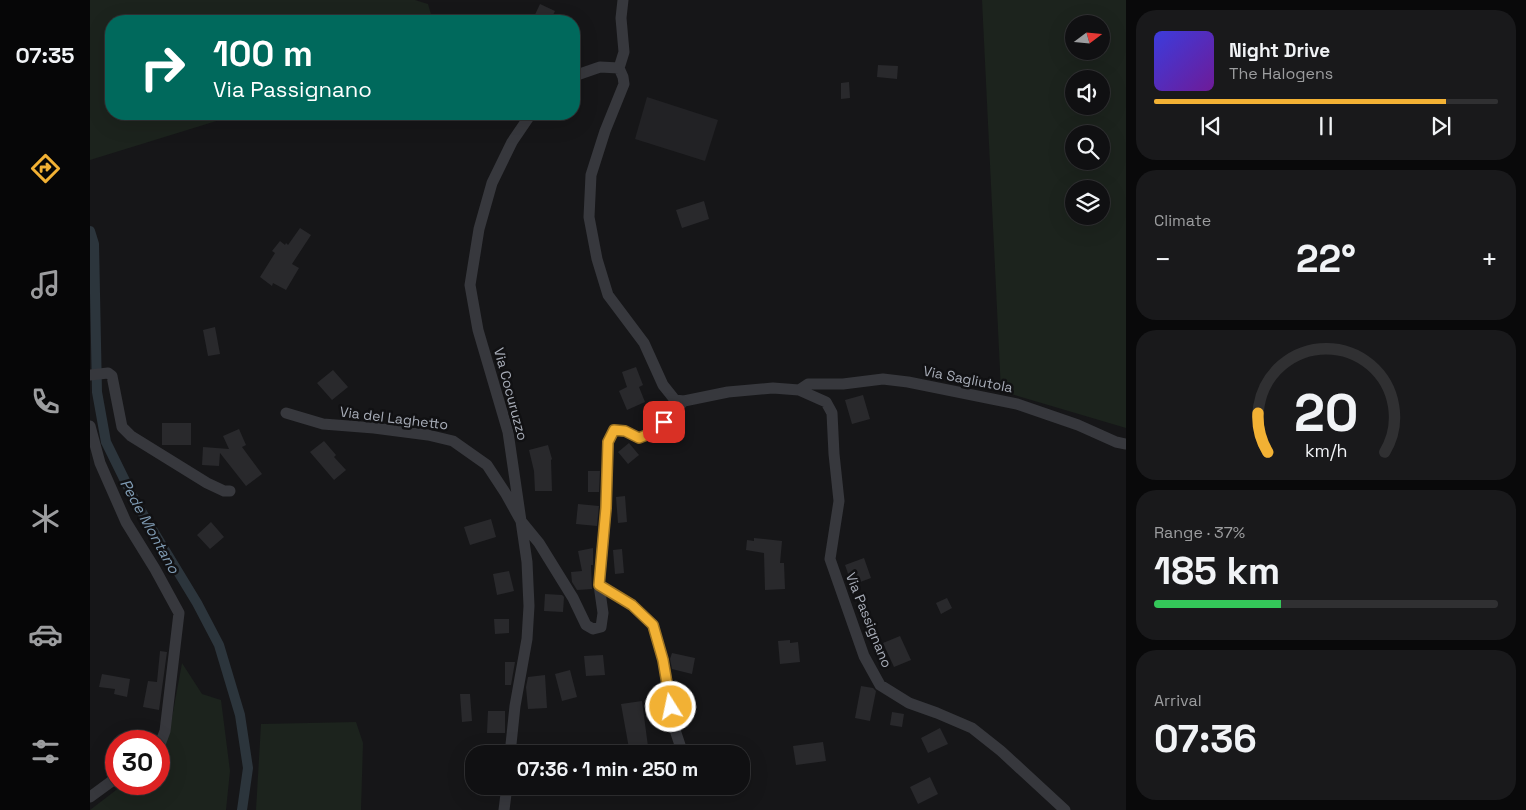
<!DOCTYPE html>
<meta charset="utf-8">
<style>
body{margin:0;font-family:"Space Grotesk",sans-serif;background:#19191b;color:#f1f3f6;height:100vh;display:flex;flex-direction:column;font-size:19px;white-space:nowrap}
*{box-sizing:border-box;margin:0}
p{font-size:16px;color:#9c9d9f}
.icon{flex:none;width:28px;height:28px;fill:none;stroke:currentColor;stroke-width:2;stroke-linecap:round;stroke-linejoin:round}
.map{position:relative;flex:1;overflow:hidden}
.side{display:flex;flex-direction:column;gap:10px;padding:10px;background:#09090a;width:400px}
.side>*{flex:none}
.banner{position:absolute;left:15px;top:15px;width:475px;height:105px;border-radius:20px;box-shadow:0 5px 20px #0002,0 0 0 1px #303032;background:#00695c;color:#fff;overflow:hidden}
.needle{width:32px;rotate:74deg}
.buttons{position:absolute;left:975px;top:15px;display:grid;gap:10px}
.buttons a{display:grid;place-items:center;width:45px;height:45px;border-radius:50%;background:#101012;box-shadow:0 5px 20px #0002,0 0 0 1px #303032;font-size:25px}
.speed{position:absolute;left:15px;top:730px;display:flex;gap:10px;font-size:25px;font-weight:700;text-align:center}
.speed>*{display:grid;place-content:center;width:65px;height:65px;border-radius:50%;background:#101012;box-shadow:0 5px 20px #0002,0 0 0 1px #303032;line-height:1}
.speed .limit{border:8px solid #d22;background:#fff;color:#111}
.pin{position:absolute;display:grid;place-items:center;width:42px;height:42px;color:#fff;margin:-21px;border-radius:10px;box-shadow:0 2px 8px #0006}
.me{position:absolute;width:55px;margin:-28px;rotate:350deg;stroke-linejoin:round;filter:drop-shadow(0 0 4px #0008)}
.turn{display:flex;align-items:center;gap:18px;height:105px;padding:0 25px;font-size:22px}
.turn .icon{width:65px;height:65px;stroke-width:2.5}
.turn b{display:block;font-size:35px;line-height:42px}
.big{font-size:38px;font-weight:600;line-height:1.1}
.side .widget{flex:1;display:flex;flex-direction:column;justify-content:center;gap:8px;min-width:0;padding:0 18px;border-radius:20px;background:#19191b}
.side .dial{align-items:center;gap:0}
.dial svg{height:130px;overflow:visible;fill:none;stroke:#303032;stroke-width:7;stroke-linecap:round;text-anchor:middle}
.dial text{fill:#f1f3f6;stroke:none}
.song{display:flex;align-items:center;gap:15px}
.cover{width:60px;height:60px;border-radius:8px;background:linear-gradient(135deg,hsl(240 70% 55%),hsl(280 70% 35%))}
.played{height:5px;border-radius:2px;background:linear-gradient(90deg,#f2b134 85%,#303032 85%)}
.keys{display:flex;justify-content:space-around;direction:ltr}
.heat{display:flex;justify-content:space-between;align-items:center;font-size:28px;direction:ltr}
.charge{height:8px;border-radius:4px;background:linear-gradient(90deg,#34c759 37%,#303032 0)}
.trip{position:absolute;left:375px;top:745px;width:285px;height:50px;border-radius:20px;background:#101012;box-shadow:0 5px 20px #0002,0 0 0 1px #303032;font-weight:600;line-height:50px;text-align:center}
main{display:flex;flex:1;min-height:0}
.dock{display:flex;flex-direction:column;width:90px;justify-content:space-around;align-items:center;background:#060607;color:#9c9d9f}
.dock .icon{width:35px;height:35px}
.dock .active{color:#f2b134}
.dock b{font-size:22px;color:#f1f3f6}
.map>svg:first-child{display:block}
.built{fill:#222225}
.green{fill:#1c231d;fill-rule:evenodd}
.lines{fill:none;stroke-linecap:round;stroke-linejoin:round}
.canal{stroke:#2c353c;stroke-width:10}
.building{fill:#29292c}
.minor{stroke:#37383d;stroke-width:11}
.route-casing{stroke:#9d7322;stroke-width:12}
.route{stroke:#f2b134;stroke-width:9}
.labels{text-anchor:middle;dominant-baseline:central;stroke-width:5;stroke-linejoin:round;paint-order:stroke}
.street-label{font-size:14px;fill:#a8adb8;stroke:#111113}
.water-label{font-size:15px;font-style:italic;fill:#7f9bb3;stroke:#111113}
</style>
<main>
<nav class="dock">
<b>07:35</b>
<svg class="icon active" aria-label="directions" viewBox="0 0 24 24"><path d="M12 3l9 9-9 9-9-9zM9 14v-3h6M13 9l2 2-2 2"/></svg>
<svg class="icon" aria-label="music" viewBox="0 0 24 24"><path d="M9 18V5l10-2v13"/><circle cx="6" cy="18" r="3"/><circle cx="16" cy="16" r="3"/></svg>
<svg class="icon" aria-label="phone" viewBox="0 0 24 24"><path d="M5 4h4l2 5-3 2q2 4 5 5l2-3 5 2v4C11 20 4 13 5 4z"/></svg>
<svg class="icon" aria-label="climate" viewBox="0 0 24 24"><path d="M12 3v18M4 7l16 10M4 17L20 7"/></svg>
<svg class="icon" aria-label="car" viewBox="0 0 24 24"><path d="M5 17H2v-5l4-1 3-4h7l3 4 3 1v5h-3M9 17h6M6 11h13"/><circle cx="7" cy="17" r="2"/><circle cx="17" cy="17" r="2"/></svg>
<svg class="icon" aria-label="filters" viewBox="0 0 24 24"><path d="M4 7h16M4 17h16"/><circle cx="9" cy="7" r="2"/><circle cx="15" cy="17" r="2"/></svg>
</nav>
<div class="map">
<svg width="1036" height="810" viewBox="0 0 1036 810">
<rect width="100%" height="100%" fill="#161618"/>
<path class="built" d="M557,97L628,120L615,161L545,139Z"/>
<path class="green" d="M0,0H325L338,4L343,21H21V114H149L0,160Z
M892,0H1036V428L911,391ZM984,24H1011V51H984ZM984,79H1011V106H984ZM984,134H1011V161H984ZM984,189H1011V216H984Z
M92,663L112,694L131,700L140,771L136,810H0L34,784H69V756L79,734Z
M266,722L273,743L271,810H166L171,724Z"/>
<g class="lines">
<path class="canal" d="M0,231L4,244L7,392L16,442L45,501L107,603L129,645L150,715L158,768L152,810"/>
</g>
<path class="building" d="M450,4L465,11L460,21H442Z
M788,65L808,66L807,79L787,77Z
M759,82L760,98L751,99V83Z
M614,201L619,219L592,228L586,210Z
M210,228L221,235L202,264L209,268L196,290L183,283L182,286L170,277L185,253L182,251L190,241L195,245L196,243L198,245Z
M125,327L130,354L118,356L113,330Z
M546,367L553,385L549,387L555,402L537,410L529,391L537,387L532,372Z
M243,370L258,387L242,400L227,383Z
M773,395L780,419L762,424L755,400Z
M72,423H101V445H72Z
M149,429L156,445L152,447L172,474L156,486L130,453L129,466L112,465L113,447L139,449L133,436Z
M234,441L246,455L244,457L256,470L244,480L220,452Z
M539,443L549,455L538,464L528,452Z
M458,445L462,459L461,460L462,491H445L444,471L439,450Z
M498,471H510L509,492H498Z
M535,496L537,522L528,523L526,497Z
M488,504L509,506L507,526L486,524Z
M401,519L406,537L380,545L374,527Z
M121,522L134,537L120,549L107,535Z
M664,538L692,541L690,563H694L695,589L675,590L674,553L656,550L657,540L664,541Z
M503,548V565H501L502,589L487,590L482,582L481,572L492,571L488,551Z
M532,549L534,573L525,574L523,550Z
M774,558L781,578L762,585L755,565Z
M419,571L424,591L407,595L403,574Z
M455,594L472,595L474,597L473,612L454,611Z
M857,598L862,608L851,614L846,603Z
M404,619H419V633L405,634Z
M810,636L821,660L804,667L793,643Z
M700,640V643L708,642L710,662L690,664L688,641Z
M70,651L77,652L69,710L53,707L58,681L67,682Z
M582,653L605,658L602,674L582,669L580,659Z
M513,655L515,675L496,676L494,656Z
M415,662H425L421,685H415Z
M480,670L487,697L472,701L465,674Z
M12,674L40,679L37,697L24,694L25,689L9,687Z
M455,675L457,708L438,709L436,687L438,677Z
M771,686L783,688L786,691L780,721L765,718Z
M370,694H380L382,721L372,722Z
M552,701L559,754H540L531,704Z
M398,711H415V733H397Z
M802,712L814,714L812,727L800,725Z
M850,728L858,744L838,753L831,738Z
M733,742L736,761L706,765L703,746Z
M840,777L848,794L828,804L820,787Z"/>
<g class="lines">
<path class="minor" d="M529,68L534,52L531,18L533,0
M484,76L510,67L529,68L533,77L534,84L515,131L501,175L499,217L507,259L518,295L554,343L573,385L585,400L594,401L638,392L683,388L709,390L736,402L742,413L744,454L749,501L740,559L774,656L790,685L819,703L847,713L882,728L911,751L975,810
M0,375L18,373L22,376L32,427L41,436L117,483L134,491H140
M709,390L718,384H753L793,379L818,382L927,404L988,425L1026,442L1036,444
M196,413L233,424L284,428L338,435L363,441L397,465L416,494L431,521L449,543L483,598L496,625L503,629L511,627L513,613L509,585L516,508L518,442L524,430L535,431L549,438L564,432L594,401
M0,426L10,463L36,522L65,569L89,613L75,731L69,747
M509,585L542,605L563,625L573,660L586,733L593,754
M420,754L425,706L437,639L439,606L437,562L418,432L388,330L380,285L389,229L402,183L422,142L441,114
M0,797L26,778
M414,810L417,786"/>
</g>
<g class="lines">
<g class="route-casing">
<path id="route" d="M574,422L564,432L549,438L535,431L524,430L518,442L516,508L509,585L542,605L563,625L573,660L581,707"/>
</g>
<use href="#route" class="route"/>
</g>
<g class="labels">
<g class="street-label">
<text transform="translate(878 379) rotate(11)">Via Sagliutola</text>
<text transform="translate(421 394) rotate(75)">Via Cocuruzzo</text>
<text transform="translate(304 418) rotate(7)">Via del Laghetto</text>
<text transform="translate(779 620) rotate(68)">Via Passignano</text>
</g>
<g class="water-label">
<text transform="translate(60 526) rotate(61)">Pede Montano</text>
</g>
</g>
</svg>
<div class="buttons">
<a><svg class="needle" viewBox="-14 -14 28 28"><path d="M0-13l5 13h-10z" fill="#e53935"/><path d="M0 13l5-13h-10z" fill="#9c9d9f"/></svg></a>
<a><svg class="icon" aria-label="sound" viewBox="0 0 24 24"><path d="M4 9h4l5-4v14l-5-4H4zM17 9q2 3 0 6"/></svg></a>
<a><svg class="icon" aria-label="search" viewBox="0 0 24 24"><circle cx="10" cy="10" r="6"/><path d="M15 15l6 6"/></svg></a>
<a><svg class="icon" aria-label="layers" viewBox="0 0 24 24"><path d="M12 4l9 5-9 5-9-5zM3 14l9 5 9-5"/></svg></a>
</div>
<div class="speed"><div class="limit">30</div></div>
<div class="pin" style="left:574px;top:422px;background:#d93025"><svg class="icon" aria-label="arrive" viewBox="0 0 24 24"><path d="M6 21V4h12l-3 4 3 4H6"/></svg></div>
<svg class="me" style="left:581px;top:707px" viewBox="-20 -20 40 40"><circle r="17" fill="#f2b134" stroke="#fff" stroke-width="3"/><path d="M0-11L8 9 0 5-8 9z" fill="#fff"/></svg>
<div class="trip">07:36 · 1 min · 250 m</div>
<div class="banner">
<div class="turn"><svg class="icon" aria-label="right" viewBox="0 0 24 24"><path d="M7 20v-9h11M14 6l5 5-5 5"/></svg><div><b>100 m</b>Via Passignano</div></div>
</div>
</div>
<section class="side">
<div class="widget">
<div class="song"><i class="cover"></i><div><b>Night Drive</b><p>The Halogens</p></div></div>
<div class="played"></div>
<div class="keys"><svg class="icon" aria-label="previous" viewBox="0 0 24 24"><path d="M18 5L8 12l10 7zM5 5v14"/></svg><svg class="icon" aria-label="pause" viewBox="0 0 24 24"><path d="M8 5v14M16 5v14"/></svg><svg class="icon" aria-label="next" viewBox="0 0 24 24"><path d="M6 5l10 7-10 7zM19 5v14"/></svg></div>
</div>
<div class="widget"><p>Climate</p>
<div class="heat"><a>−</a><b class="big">22°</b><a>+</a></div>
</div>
<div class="widget dial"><svg viewBox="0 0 100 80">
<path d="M14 69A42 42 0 1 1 86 69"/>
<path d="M14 69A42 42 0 0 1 8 45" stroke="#f2b134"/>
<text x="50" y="56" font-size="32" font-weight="700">20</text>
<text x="50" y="72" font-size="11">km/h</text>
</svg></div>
<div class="widget"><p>Range · 37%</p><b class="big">185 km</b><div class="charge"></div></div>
<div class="widget"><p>Arrival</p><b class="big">07:36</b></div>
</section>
</main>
